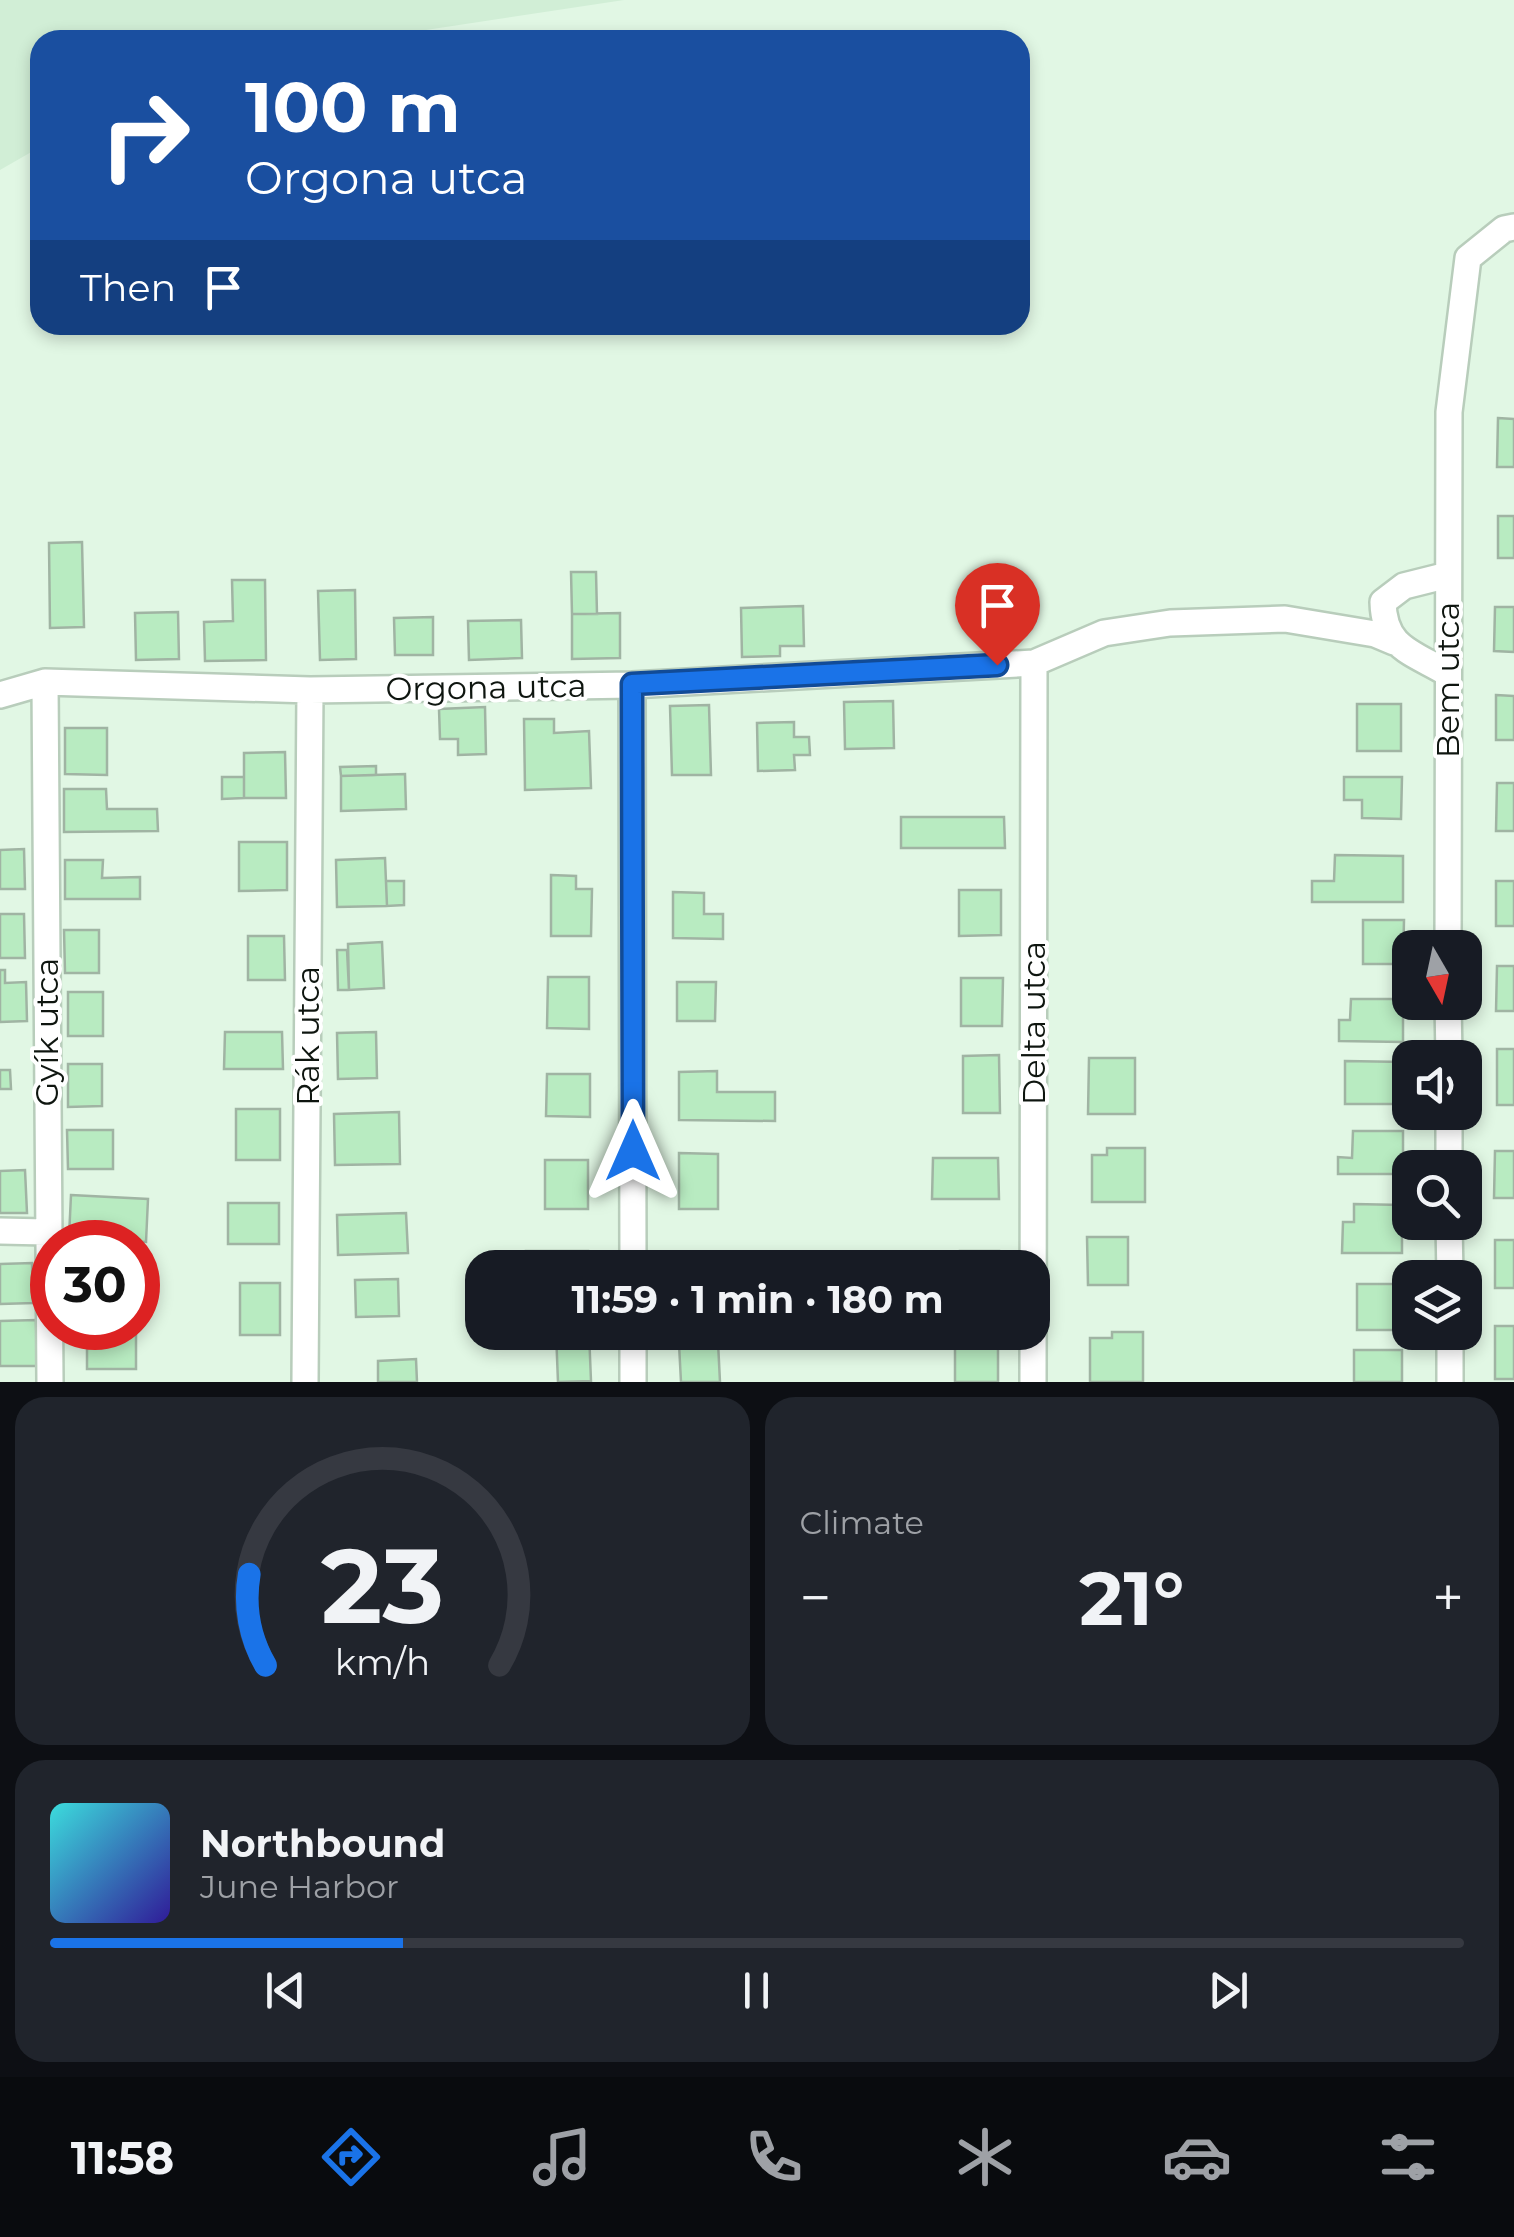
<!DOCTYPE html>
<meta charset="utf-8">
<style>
body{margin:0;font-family:Montserrat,sans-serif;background:#20242c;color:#f1f3f6;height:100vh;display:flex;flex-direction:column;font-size:38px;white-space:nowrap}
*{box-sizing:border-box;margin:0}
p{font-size:32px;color:#9ea1a6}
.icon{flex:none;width:55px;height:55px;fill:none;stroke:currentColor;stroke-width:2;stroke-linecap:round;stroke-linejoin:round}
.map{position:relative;height:1382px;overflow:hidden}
.side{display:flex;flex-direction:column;gap:15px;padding:15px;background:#0d0f14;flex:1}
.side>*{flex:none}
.hud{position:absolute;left:30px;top:30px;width:1000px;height:305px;border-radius:30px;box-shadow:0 5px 15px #0003;background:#1a4fa0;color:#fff;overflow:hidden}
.needle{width:65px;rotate:171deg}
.tools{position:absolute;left:1392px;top:930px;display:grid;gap:20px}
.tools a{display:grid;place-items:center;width:90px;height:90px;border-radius:20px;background:#171b24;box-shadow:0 5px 15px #0003;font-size:50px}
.speed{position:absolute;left:30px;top:1220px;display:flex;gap:20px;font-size:50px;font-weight:700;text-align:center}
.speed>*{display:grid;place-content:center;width:130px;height:130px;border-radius:50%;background:#171b24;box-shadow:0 5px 15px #0003;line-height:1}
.speed .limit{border:15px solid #d22;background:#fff;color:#111}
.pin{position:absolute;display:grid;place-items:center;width:85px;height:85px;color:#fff;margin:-102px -42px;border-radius:50% 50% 50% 0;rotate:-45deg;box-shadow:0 0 10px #0007}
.pin .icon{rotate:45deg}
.me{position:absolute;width:110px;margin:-55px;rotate:0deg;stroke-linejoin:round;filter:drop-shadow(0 0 8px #0008)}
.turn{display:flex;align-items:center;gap:35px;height:210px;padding:0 50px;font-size:45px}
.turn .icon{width:130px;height:130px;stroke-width:2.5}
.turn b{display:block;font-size:70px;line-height:85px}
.then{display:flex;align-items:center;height:95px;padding:0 50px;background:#0003;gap:20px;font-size:38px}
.big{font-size:75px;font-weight:700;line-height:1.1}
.side .tile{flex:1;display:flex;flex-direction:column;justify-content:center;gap:15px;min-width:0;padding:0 35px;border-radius:30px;background:#20242c}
.side .dial{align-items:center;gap:0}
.dial svg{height:260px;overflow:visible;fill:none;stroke:#363941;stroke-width:7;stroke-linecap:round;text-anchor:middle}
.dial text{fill:#f1f3f6;stroke:none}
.song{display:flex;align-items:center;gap:30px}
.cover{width:120px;height:120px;border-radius:15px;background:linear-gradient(135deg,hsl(180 70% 55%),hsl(250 70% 35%))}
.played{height:10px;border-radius:5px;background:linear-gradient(90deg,#1a73e8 25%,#363941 25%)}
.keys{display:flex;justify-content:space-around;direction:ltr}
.heat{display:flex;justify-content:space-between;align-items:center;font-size:55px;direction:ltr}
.side .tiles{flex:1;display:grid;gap:15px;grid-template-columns:1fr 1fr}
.tile:last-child{grid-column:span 2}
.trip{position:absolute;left:465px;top:1250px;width:585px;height:100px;border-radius:30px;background:#171b24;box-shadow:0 5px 15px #0003;font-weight:700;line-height:100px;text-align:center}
.menu{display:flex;height:160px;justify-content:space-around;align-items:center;background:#090b0e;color:#9ea1a6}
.menu .icon{width:70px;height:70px}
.menu .on{color:#1a73e8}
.menu b{font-size:45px;color:#f1f3f6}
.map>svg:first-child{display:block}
.built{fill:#d1eed6}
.building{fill:#b8ebc1;stroke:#a0b4a3;stroke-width:2.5}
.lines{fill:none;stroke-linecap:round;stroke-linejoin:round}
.minor-casing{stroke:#b8cdbb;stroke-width:30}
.minor{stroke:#fff;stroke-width:25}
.route-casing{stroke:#114b97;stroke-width:25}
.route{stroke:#1a73e8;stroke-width:18}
.labels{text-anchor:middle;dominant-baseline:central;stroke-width:8;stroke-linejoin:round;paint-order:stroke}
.street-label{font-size:32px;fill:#0e150f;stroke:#fff}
</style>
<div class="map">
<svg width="1514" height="1382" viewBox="0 0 1514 1382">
<rect width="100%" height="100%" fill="#e1f7e4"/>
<path class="built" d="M0,0H624L360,40H40V147L0,170Z"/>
<path class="building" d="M1498,418L1514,419V467H1497Z
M1498,516H1514V558H1498Z
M82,542L84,627L50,628L49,543Z
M571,572H596L597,614H572Z
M232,580H265L266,660L205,661L204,622L233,621Z
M355,590L356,659L320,660L318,591Z
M803,606L804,646H780V656L742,657L741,608Z
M1495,607H1514V652L1494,651Z
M178,612L179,659L136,660L135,613Z
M620,613V658L572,659V614Z
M433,617V655H395L394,618Z
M521,620L522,658L469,660L468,621Z
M1496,695L1514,696V740H1496Z
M893,701L894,748L845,749L844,702Z
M1357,704H1401V751H1357Z
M709,705L711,775H672L670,706Z
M485,707L486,754L458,755V739H440L439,709Z
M524,719H554V733L589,731L591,788L525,790Z
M794,722V737H809L810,755H794L795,770L758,771L757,723Z
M65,728H107V775L65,774Z
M285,752L286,798H244V753Z
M376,766V775L341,776L340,767Z
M405,774L406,809L341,811V776Z
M222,777H244V798L222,799Z
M1344,777H1402L1401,819L1362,818V800H1344Z
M1497,783H1514V831H1496Z
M64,789H106L107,809H157L158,831L64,832Z
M901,817H1004L1005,848H901Z
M239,842H287V890L239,891Z
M24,849L25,889H0V850Z
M1335,855L1403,856V902H1312V881H1334Z
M385,858L387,906L337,907L336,860Z
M65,860H103L102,878L140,877V899H65Z
M551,875L576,876V889H592L591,936H551Z
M386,881H404V905L387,906Z
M1496,881H1514V926H1496Z
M959,890H1001V935L959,936Z
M673,892L704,893V914H723V939L673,938Z
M0,914H24L25,958H0Z
M1363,920H1404L1403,964H1363Z
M64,930H99V973H65Z
M248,936H284L285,980H248Z
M382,942L384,988L349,990L348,944Z
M337,950H347L349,990H338Z
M1497,966H1514V1011H1496Z
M0,970H5V983L26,982L27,1021L0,1022Z
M548,977H589V1029L547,1028Z
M961,978H1003L1002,1026H961Z
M677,982H716L715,1021H677Z
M68,992H103V1036H68Z
M1351,999H1403V1042L1339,1041V1020H1350Z
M225,1032H282L283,1069H224Z
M376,1032L377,1078L338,1079L337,1033Z
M1497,1049H1514V1105H1497Z
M999,1055L1000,1113H963V1056Z
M1089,1058H1135V1114H1088Z
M1345,1061L1405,1062L1404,1104H1345Z
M68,1064H102V1106L68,1107Z
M0,1070H10L11,1089H0Z
M717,1071V1092H775V1121L679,1120V1072Z
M547,1074H590V1117L546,1116Z
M236,1109H280V1160H236Z
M399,1112L400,1164L335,1165L334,1114Z
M67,1130H113V1169H68Z
M1353,1131H1403V1174H1338V1157L1352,1158Z
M1107,1148H1145V1202H1092V1155H1107Z
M1495,1151H1514V1198H1494Z
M679,1153L718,1154V1209H679Z
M933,1158H998L999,1199H932Z
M545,1160H588V1209H545Z
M25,1170L27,1213H0V1171Z
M71,1195L148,1199L146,1242L69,1237Z
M228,1203H279V1244H228Z
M1354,1204L1402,1205V1253H1342L1343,1222H1354Z
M406,1213L408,1253L338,1255L337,1215Z
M1087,1237H1128V1285H1088Z
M1495,1240H1514V1288H1495Z
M526,1251H588V1268H526Z
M960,1251H999V1268H960Z
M678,1252H731V1268H678Z
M32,1263L33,1303L0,1304V1264Z
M398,1279L399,1316L356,1317L355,1280Z
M240,1283H280V1335H240Z
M1357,1284H1402V1330H1357Z
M36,1320L37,1366H0V1321Z
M1495,1326H1514V1379H1495Z
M136,1331V1369H87V1332Z
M556,1332H589L591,1381L558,1382Z
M955,1332H998V1382H955Z
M1112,1332H1143V1382H1090V1338H1112Z
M718,1342L720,1382H681L679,1344Z
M1354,1350H1402V1382H1354Z
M416,1359L417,1382H378V1361Z"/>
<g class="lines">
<g class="minor-casing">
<path id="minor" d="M1447,673C1412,652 1384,648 1383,602L1404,586L1448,575
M45,682L50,1382
M632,685L633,1268
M0,695L45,682L310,690L632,685L1034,663L1104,633L1170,623L1285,619L1375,634L1394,642
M1448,948L1449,412L1468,258L1504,229L1514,227
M1448,1002L1449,1058
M1449,1112V1168
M1449,1222L1450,1278
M0,1231L46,1232
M633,1332V1382
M1450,1332V1382
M305,1382L310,690
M1033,1382L1034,663"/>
</g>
<use href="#minor" class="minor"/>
</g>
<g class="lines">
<g class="route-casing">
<path id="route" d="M633,1151L632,684L997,665"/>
</g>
<use href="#route" class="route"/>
</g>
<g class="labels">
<g class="street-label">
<text transform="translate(1447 680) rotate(-90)">Bem utca</text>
<text transform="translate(486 687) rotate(-1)">Orgona utca</text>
<text transform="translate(1033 1023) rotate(-90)">Delta utca</text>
<text transform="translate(46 1032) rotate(-90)">Gyík utca</text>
<text transform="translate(307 1036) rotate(-90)">Rák utca</text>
</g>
</g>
</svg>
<div class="tools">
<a><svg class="needle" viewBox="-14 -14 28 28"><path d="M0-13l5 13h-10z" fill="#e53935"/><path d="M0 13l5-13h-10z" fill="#9ea1a6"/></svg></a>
<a><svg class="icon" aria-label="sound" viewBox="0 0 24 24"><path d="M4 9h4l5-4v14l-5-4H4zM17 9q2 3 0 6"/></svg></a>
<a><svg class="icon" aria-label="search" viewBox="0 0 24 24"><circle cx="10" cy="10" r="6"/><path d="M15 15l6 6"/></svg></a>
<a><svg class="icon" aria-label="layers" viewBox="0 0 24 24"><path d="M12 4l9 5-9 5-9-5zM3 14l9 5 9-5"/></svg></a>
</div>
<div class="speed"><div class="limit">30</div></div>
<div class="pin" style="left:997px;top:665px;background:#d93025"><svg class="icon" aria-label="arrive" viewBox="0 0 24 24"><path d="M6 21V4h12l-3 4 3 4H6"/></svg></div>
<svg class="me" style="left:633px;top:1151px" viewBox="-20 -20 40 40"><path d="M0-17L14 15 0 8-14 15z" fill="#1a73e8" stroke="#fff" stroke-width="4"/></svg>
<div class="trip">11:59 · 1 min · 180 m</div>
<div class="hud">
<div class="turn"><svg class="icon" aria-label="right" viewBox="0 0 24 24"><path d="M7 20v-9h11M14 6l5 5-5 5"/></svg><div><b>100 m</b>Orgona utca</div></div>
<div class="then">Then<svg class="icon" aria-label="arrive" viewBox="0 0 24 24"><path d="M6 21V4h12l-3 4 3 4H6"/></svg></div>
</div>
</div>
<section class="side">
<div class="tiles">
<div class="tile dial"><svg viewBox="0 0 100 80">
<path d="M14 69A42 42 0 1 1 86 69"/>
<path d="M14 69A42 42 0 0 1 9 41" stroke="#1a73e8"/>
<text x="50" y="56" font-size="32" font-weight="700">23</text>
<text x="50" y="72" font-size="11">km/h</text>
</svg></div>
<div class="tile"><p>Climate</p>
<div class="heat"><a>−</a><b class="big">21°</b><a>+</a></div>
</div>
<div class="tile">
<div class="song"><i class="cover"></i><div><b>Northbound</b><p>June Harbor</p></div></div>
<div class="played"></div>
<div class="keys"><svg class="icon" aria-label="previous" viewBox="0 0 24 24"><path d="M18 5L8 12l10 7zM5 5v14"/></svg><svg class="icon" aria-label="pause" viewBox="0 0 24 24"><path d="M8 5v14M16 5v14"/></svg><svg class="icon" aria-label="next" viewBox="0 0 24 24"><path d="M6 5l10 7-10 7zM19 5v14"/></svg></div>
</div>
</div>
</section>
<nav class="menu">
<b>11:58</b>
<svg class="icon on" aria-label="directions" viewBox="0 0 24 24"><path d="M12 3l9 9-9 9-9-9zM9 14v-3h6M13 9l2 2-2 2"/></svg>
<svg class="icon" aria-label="music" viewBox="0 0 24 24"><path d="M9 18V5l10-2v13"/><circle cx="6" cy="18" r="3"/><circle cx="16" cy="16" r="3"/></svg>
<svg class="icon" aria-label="phone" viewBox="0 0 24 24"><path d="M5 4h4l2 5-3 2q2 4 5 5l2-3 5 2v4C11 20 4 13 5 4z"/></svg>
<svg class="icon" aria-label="climate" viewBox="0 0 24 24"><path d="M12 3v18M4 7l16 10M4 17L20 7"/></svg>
<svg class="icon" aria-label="car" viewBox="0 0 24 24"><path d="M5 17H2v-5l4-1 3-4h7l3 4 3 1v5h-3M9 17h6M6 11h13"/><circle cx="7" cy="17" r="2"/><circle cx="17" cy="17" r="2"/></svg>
<svg class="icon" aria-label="filters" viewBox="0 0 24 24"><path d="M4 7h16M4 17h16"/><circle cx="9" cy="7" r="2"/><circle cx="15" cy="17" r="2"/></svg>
</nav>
